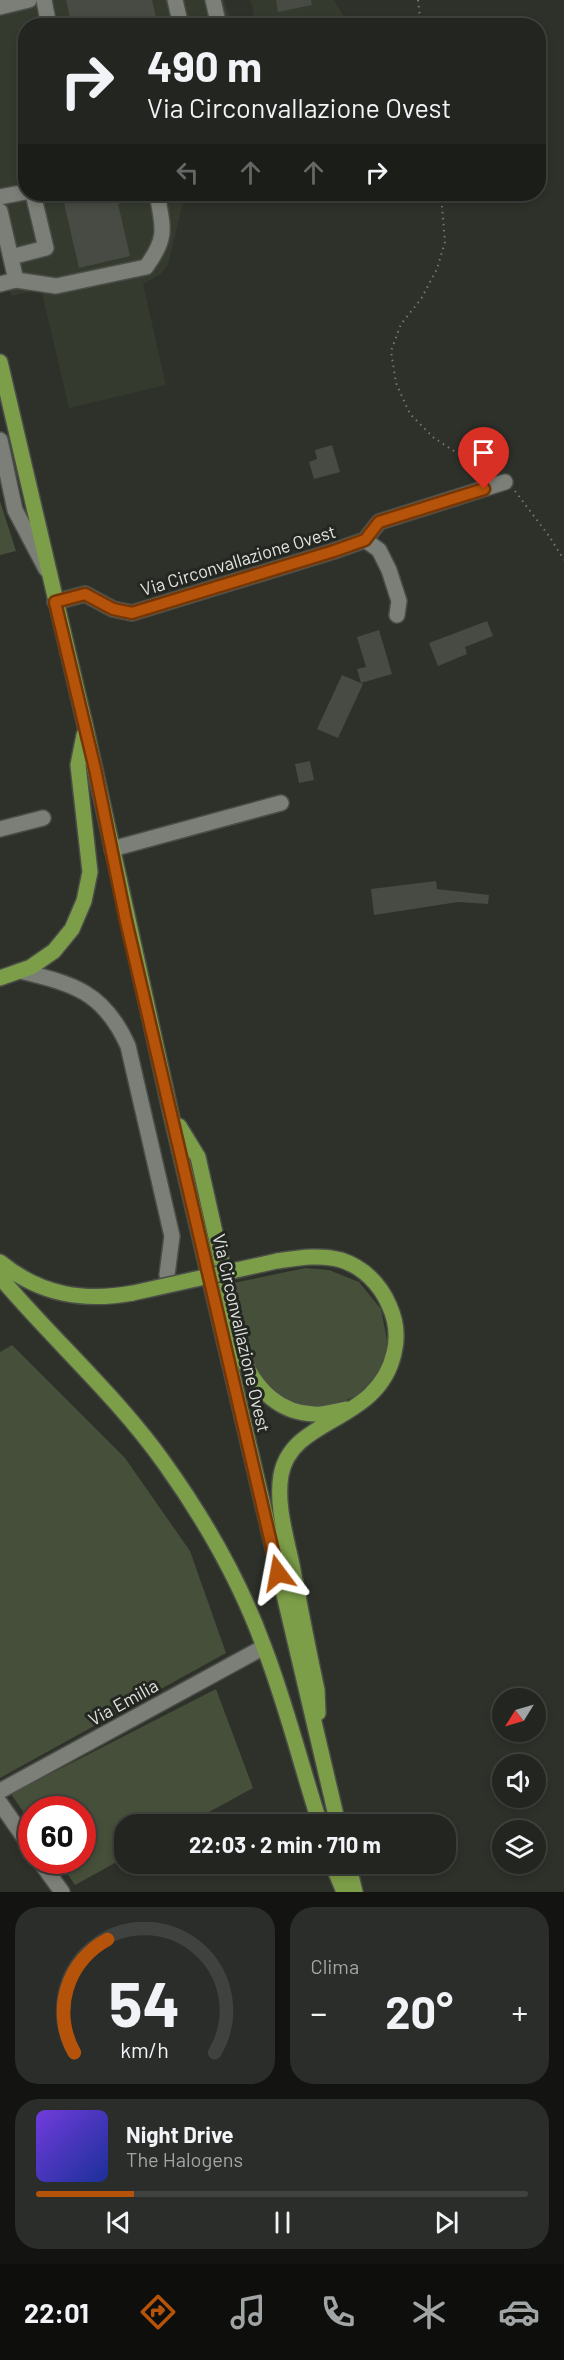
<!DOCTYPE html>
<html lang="it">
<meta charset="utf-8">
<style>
body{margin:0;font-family:Barlow,sans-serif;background:#2a2d29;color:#f1f3f6;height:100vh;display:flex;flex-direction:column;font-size:22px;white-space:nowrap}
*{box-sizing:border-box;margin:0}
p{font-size:20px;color:#a2a5a5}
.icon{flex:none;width:33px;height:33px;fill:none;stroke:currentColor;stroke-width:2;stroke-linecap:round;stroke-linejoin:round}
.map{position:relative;height:1892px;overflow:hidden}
.details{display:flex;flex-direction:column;gap:15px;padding:15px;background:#131412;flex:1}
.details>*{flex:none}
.banner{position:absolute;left:18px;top:18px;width:528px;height:183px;border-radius:24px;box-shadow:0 3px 9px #0003,0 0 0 2px #3f423e;background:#222520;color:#f1f3f6;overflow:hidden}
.needle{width:39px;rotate:233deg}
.fabs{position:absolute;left:492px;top:1688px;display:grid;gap:12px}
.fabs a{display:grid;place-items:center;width:54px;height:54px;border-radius:50%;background:#222520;box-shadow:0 3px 9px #0003,0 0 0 2px #3f423e;font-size:30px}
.speed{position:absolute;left:18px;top:1796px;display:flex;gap:12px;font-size:30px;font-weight:700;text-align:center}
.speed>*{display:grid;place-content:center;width:78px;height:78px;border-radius:50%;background:#222520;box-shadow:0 3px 9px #0003,0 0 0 2px #3f423e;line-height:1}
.speed .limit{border:9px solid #d22;background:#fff;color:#111}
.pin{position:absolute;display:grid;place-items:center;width:51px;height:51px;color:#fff;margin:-62px -26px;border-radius:50% 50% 50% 0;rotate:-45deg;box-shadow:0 0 6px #0007}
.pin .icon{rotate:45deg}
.me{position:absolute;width:66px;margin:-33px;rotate:347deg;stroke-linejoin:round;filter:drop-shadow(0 0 4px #0008)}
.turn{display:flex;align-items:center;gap:21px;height:126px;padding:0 30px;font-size:27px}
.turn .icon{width:78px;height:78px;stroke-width:2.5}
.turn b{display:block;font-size:42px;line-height:51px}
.lanes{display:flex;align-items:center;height:57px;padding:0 30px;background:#0003;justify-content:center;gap:30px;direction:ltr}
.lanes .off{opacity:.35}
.big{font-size:45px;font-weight:700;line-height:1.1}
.details .widget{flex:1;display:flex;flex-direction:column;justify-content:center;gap:9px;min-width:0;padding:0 21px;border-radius:24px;background:#2a2d29}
.details .dial{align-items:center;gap:0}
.dial svg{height:156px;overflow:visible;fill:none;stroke:#3f423e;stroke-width:7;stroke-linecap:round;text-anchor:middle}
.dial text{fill:#f1f3f6;stroke:none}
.song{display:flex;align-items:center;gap:18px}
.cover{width:72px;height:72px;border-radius:9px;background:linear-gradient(135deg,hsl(260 70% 55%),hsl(230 70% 35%))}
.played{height:6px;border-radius:3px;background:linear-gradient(90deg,#b45309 20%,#3f423e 20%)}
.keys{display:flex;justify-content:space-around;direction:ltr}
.heat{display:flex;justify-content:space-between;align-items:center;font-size:33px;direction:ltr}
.details .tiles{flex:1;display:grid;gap:15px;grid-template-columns:1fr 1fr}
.widget:last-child{grid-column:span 2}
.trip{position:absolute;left:114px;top:1814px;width:342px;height:60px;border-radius:24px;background:#222520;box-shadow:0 3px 9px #0003,0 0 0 2px #3f423e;font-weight:700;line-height:60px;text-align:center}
.tab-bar{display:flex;height:96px;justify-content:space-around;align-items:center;background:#0e0f0d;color:#a2a5a5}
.tab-bar .icon{width:42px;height:42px}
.tab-bar .active{color:#b45309}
.tab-bar b{font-size:27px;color:#f1f3f6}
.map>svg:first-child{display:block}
.built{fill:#343a2e}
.green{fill:#454f39}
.building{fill:#474b43}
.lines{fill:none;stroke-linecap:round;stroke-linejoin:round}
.minor-casing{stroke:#4b4e48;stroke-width:18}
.major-casing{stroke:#4b4e48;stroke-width:18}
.path{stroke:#757872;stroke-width:2;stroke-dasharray:1.5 4.5;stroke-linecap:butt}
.minor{stroke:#7b7f77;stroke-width:15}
.major{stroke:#7c9e48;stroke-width:15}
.major-bridge-casing{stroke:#4b4e48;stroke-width:18;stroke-linecap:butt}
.major-bridge{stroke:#7c9e48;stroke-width:15}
.route-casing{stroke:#753606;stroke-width:15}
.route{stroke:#b45309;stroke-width:10}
.labels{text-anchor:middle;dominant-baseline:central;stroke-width:6;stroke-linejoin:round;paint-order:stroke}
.street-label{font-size:18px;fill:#e2e4e0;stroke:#242721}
</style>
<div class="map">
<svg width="564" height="1892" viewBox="0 0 564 1892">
<rect width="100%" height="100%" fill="#2e312a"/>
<path class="built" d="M0,0H224L233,25L26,26V194H185L168,265L160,275L143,284L166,385L69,408L41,289L11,296L0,246Z
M249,0H334L349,25H253L254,16L252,4Z"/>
<path class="green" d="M0,501L16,551L0,555Z
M305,1268L329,1270L359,1282L381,1309L388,1345L377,1375L357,1395L338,1404L315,1407L294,1403L272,1391L253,1367L234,1283Z
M12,1345L125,1458L190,1551L226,1653L0,1778V1352Z
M216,1689L253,1788L187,1824H124V1858L75,1885L58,1860H82V1809H32L31,1823L11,1794Z"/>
<path class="building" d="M66,0H152L158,26H72Z
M276,0H311L312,5L278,12Z
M62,194H142V198L118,204L130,256L79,268Z
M332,445L340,472L314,479L309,462L317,459L315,450Z
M487,621L493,636L465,647L467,654L438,666L429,643Z
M379,630L392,674L361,683L357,669L366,667L357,637Z
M342,675L363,684L338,738L317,729Z
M310,761L314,780L299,783L295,764Z
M436,881L437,889L489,895L488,904L458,902L374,915L371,889Z"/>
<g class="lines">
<g class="minor-casing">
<path id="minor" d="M44,0L49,26
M175,0L181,26
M213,0L219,26
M0,7L29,0
M0,197L26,192
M0,211L16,280
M11,257L46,248L33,194
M0,284L16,280L56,286L146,267C168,237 163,228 157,194
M0,440L15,510L46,569
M365,540L379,550L389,570L399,601L397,615
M55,602L85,594L113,609L132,613L334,551L365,540L379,522L505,482
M0,829L43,818
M112,849L281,803
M20,971C74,984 104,992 128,1046L172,1236L167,1275
M0,1791L264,1647
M0,1803L32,1849
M39,1860L62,1892"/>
</g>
<g class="major-casing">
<path id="major" d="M0,362L86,729L171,1114L338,1824
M0,978L31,967L54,951L72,929L84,901L90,872L78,765L84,735
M179,1126L198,1157L244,1361C257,1390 280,1413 314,1414C324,1415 336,1411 346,1409
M277,1261C298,1258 320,1254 341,1260C363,1267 380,1284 389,1305C396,1320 398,1337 394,1353C378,1424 292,1416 281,1475C276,1505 286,1536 292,1565C300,1607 308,1648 317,1690L318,1713
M0,1262C40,1295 84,1302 133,1293
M0,1277C53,1340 117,1396 165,1464C205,1520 240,1581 264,1647C286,1704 301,1765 320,1824
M332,1863L344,1892
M348,1863L355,1892"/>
</g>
<path class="path" d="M418,0L421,26
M441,194L445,242L437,269L421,299L401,324L391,351L396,383L410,414L434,438L488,473
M515,491L549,536L564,560"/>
<use href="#minor" class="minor"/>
<use href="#major" class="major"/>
<g class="major-bridge-casing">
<path id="major-bridge" d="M133,1293L277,1261"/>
</g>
<use href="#major-bridge" class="major-bridge"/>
</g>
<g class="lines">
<g class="route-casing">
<path id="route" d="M278,1573L126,921L95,769L55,602L85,594L113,609L132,613L334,551L365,540L379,522L484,489"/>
</g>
<use href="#route" class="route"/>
</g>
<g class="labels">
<g class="street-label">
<text transform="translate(238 560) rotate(-17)">Via Circonvallazione Ovest</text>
<text transform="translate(242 1333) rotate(77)">Via Circonvallazione Ovest</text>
<text transform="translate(123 1702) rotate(-29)">Via Emilia</text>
</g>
</g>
</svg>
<div class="fabs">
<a><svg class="needle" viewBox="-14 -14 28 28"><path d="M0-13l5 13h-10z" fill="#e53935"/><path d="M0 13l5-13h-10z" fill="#a2a5a5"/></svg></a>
<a><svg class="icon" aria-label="sound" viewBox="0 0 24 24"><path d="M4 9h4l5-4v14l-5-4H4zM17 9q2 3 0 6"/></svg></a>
<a><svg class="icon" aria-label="layers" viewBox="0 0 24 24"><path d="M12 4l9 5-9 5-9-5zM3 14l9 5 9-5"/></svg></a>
</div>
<div class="speed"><div class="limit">60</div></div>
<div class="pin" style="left:484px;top:489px;background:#d93025"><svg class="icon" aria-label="arrive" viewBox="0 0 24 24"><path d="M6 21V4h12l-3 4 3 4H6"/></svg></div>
<svg class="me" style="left:278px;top:1573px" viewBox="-20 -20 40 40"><path d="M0-17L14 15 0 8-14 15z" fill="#b45309" stroke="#fff" stroke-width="4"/></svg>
<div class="trip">22:03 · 2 min · 710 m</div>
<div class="banner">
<div class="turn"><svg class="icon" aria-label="right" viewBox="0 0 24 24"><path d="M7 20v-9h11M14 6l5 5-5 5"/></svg><div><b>490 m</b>Via Circonvallazione Ovest</div></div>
<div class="lanes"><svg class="icon off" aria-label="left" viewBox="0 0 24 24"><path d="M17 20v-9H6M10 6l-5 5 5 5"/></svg><svg class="icon off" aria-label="ahead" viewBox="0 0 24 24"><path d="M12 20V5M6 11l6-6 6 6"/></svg><svg class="icon off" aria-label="ahead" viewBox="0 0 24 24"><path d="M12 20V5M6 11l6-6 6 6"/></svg><svg class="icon" aria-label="right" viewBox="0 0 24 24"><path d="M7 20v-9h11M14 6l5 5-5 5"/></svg></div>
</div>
</div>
<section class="details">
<div class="tiles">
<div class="widget dial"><svg viewBox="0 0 100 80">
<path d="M14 69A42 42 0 1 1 86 69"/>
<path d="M14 69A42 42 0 0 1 31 11" stroke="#b45309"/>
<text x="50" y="56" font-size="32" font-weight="700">54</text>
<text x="50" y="72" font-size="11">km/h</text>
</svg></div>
<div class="widget"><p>Clima</p>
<div class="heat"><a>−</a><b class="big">20°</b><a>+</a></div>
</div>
<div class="widget">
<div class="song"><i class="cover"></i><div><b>Night Drive</b><p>The Halogens</p></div></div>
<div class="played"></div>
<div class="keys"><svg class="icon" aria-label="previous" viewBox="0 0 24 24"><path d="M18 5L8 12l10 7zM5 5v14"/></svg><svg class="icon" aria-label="pause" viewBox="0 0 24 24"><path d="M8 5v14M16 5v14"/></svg><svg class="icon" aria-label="next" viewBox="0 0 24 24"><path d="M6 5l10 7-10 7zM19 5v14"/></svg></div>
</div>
</div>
</section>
<nav class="tab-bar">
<b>22:01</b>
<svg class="icon active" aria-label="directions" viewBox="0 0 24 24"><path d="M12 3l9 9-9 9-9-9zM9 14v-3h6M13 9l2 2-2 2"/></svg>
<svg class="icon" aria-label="music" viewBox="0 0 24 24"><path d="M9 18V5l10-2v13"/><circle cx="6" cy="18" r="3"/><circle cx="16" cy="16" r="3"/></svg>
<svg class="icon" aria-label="phone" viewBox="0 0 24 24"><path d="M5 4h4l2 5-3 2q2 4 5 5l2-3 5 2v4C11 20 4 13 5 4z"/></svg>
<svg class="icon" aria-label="climate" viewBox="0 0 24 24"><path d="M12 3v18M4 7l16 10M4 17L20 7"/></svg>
<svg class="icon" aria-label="car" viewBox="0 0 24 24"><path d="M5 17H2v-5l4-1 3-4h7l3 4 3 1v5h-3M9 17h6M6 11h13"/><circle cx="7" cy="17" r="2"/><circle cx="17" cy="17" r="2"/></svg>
</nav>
